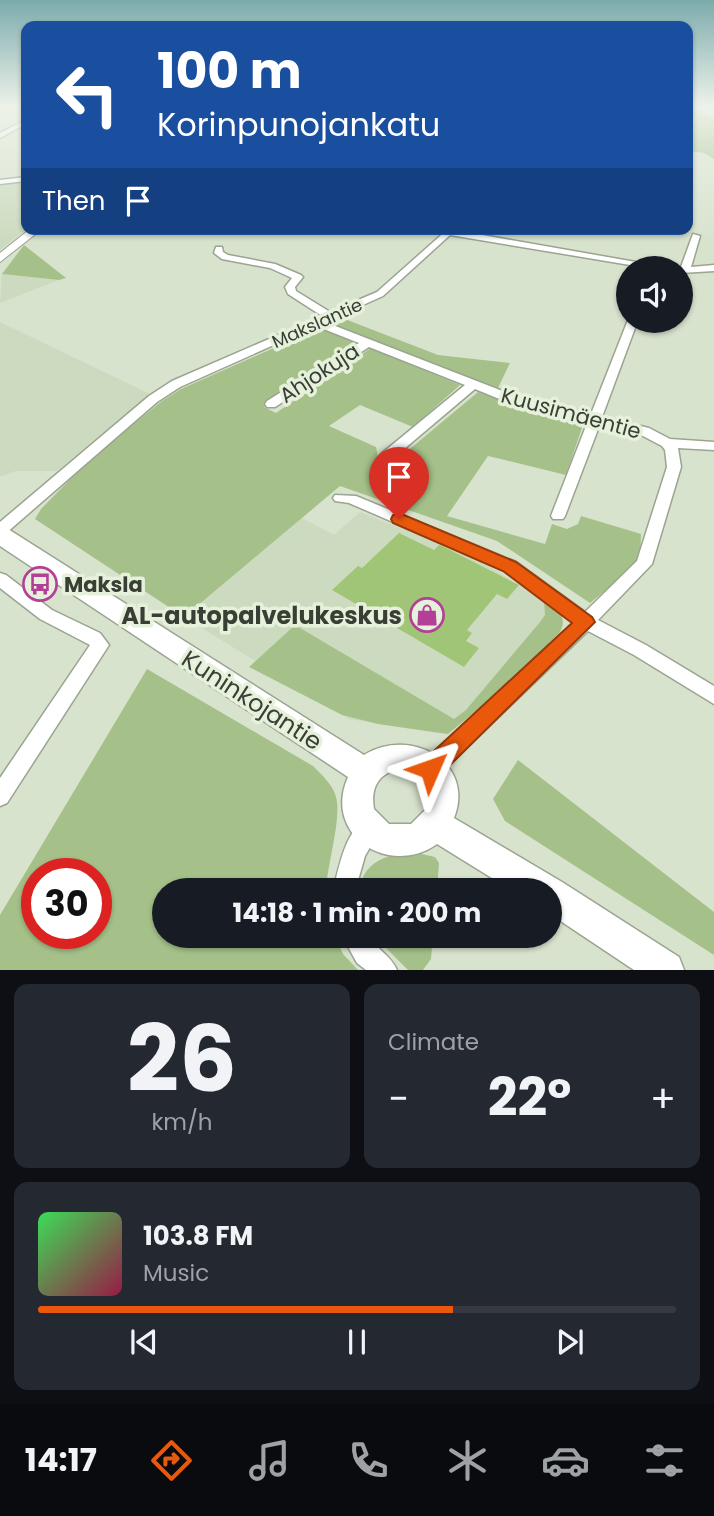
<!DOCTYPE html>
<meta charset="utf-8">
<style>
body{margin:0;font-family:Poppins,sans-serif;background:#242831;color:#f1f3f6;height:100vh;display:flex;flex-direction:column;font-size:26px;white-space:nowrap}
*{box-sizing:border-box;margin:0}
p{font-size:23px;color:#9ea1a6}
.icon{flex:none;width:38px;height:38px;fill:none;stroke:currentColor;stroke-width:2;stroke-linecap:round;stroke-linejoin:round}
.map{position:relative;height:970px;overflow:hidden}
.sheet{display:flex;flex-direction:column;gap:14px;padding:14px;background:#0d0f14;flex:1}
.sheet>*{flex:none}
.guide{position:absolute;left:21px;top:21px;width:672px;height:214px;border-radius:14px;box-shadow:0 2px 5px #0004;background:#1a4fa0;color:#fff;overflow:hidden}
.buttons{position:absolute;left:616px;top:256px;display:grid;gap:14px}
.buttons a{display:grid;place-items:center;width:77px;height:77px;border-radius:50%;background:#171b24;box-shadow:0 2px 5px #0004;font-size:35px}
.speed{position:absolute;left:21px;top:858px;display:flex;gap:14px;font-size:35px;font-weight:700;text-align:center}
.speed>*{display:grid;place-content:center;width:91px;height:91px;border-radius:50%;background:#171b24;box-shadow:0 2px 5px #0004;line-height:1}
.speed .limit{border:10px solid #d22;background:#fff;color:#111}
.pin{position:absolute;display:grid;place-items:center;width:60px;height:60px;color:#fff;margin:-72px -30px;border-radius:50% 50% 50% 0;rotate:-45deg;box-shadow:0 0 7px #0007}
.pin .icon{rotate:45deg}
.me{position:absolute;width:77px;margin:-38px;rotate:47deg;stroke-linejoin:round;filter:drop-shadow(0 0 5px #0008)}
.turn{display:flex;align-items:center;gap:24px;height:147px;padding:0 21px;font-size:32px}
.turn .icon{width:91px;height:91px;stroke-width:2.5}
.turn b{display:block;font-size:49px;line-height:60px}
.then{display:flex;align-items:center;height:66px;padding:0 21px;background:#0003;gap:14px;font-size:26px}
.big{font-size:52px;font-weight:700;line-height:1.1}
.sheet .tile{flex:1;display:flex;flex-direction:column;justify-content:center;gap:10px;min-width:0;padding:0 24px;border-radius:14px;background:#242831}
.sheet .dial{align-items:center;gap:0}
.dial b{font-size:91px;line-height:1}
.song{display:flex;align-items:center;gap:21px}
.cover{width:84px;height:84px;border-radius:10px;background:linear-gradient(135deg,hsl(130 70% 55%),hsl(340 70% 35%))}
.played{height:7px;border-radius:4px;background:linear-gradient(90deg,#ea580c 65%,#363941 65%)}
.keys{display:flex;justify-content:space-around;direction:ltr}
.heat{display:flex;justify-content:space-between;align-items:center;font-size:38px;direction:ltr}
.sheet .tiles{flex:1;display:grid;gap:14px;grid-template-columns:1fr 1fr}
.tile:last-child{grid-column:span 2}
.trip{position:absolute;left:152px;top:878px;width:410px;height:70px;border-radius:35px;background:#171b24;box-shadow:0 2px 5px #0004;font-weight:700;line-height:70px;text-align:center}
.dock{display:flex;height:112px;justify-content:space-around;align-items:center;background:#090b0e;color:#9ea1a6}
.dock .icon{width:49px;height:49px}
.dock .current{color:#ea580c}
.dock b{font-size:32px;color:#f1f3f6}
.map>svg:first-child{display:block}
.built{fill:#ccdbbf}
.green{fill:#a5c189;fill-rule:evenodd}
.building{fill:#a0c577}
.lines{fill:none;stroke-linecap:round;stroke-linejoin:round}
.minor-casing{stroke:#9aa490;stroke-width:3}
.tertiary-casing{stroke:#9aa490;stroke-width:2}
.secondary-casing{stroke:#9aa490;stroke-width:3}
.minor{fill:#fff;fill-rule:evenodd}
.tertiary{fill:#fff;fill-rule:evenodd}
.secondary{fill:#fff;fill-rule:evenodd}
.route{fill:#ea580c;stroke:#983908;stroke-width:2}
.labels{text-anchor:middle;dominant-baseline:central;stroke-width:7;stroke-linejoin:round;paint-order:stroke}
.far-street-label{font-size:18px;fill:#3a3f36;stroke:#e5f1db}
.street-label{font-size:21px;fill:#3a3f36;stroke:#e5f1db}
.poi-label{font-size:21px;font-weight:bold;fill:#3a3f36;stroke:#e5f1db;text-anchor:start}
.near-poi-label{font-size:24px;font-weight:bold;fill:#3a3f36;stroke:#e5f1db;text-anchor:end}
.near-street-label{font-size:24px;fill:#3a3f36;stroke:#e5f1db}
</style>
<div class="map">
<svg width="714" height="970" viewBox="0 0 714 970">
<rect width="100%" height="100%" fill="#d8e3ce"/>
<path class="built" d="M22,181L26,183L27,229L0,250V184Z
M2,274L59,280L0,303Z
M0,322L73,357L150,394L57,471H16L0,477Z
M360,512L479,559L553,608L507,675L442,734L349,719L184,617L302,518L334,535Z"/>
<path class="green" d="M688,106L706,107V110L702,112L714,119V159L704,153L688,151Z
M24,245L66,278L59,280L2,274Z
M337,316L438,355L510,363L497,390L338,327Z
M319,328L360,343L264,407L276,413L371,348L460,385L413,427L360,405L329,426L376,447L378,457L393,463L478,392L585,419L566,475L488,456L447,516L545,544L552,524L567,529L578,524L581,516L641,534L640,562L590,603L497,541L340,486L184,617L35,519L41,509L89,460L162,401L181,389Z
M544,601C558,606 568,618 560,632L512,681L448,734L378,724L342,715L249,667L295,625L454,719L466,710L540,622L545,615Z
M147,669L313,766C322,775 333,785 336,797C342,818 327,865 326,891H164V936H335L343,954L358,970H0V915ZM37,873H96V933H37Z
M518,760L714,912V955L505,821L493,799Z
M413,852L435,857L439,863L437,891H359C363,861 388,854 413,852Z
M374,936H433L431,959L423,970H408Z"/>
<path class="building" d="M399,533L434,550L439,545L442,546L519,585L507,599L497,594L467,630L472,633L466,641L479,648L464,667L332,590L358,566L362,568Z"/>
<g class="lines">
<g class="minor-casing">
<path id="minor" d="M26,120V124L0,138V133Z
M26,177V181L0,184V180Z
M448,229L670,268H648L450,235L383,296L325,322L505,392L591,414L628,320H638L602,417L649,428L670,439L714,442V450L678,448L681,467L652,564L598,620L646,645L714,686V704L634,655L588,631L437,776L430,778L423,776L420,769L423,762L574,622L504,570L349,503L335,501L333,498L335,495L356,496L516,562L585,612L637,561L667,467L665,450L662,446L639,434L600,424L565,516L563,519H553L551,516L588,421L497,398L475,389L391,460H381L379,457L381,454L465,385L369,347L275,407H267L265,404L267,401L359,343L316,326L180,387L157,402L5,534L0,535V522L149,396L172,381L322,316L288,294L285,287L292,278L270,268L222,259L214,253L216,247H222L223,252L228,255L275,264L301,275L303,277L295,287L296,291L330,312L377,292Z
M693,234L700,236L691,267L714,265V271L681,273V268H679L681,267Z
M0,573L6,575L52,610L100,633L109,645L7,803L0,806V778L90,645L40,619L0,588Z
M370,817L378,821L381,828L365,856L355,891H333C339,868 345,828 370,817Z
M342,936H368C377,949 391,956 397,970H366L357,963Z"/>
</g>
<g class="tertiary-casing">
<path id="tertiary" d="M30,229H42L0,262V253Z"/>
</g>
<g class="secondary-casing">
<path id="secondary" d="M0,527L8,529L364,755C410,726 476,762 454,818L562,882L679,957L684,970H634L550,914V891H513L437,844C389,878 322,835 348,777L0,546ZM396,770L410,771L425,787L426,809L411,824H389L374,809C371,791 376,775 396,770Z"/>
</g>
<use href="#minor" class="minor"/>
<use href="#tertiary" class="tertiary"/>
<use href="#secondary" class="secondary"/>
</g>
<linearGradient id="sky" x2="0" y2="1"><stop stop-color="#7cabac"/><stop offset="0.44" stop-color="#edf2e9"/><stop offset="1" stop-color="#edf2e9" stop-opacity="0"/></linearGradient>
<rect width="714" height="242" fill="url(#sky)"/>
<path class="route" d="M399,513L516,562L592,617L595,622L438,777L430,780L422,777L419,769L422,762L572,623L503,571L393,523L391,519L393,515Z"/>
<defs>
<g id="bus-ring" transform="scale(1.75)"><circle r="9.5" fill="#e5f1db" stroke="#b43f96" stroke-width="1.5"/><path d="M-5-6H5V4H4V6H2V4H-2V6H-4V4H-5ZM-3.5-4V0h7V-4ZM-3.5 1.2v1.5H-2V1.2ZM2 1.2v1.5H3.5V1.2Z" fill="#b43f96"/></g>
<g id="shop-ring" transform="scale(1.75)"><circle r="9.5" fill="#e5f1db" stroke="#b43f96" stroke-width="1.5"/><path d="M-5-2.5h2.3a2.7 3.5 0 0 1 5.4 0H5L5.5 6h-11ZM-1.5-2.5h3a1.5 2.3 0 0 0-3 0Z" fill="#b43f96"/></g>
</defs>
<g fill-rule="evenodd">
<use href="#bus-ring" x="40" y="584"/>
<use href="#shop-ring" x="427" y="615"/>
</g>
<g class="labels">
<g class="far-street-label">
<text transform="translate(317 323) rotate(-24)">Makslantie</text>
</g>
<g class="street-label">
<text transform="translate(319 373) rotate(-33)">Ahjokuja</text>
<text transform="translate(571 413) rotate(15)">Kuusimäentie</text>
</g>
<g class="poi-label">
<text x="64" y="584">Maksla</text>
</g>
<g class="near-poi-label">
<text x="402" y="615">AL-autopalvelukeskus</text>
</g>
<g class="near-street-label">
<text transform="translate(252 700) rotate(33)">Kuninkojantie</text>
</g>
</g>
</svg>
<div class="buttons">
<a><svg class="icon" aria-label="sound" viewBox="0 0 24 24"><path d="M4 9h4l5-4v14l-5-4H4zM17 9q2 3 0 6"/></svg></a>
</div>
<div class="speed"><div class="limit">30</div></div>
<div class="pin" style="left:399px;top:519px;background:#d93025"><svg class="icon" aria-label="arrive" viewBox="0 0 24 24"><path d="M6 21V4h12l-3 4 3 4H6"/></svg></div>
<svg class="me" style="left:430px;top:769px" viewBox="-20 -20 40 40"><path d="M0-17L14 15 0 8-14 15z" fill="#ea580c" stroke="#fff" stroke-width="4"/></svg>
<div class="trip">14:18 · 1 min · 200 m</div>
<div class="guide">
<div class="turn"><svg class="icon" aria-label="left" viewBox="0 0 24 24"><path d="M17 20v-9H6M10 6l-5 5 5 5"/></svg><div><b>100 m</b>Korinpunojankatu</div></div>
<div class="then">Then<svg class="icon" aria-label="arrive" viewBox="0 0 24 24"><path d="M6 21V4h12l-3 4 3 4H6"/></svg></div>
</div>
</div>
<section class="sheet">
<div class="tiles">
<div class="tile dial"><b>26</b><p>km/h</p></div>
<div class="tile"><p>Climate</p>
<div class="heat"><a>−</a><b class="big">22°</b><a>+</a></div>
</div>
<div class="tile">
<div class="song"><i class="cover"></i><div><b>103.8 FM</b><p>Music</p></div></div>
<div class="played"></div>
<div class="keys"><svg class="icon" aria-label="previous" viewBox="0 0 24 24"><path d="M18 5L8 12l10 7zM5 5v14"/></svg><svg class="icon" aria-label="pause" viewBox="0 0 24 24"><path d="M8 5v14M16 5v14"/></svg><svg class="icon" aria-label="next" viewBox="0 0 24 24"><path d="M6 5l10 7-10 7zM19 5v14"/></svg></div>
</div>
</div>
</section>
<nav class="dock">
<b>14:17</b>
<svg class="icon current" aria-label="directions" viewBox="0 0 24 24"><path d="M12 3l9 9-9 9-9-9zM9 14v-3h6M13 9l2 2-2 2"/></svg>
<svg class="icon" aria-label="music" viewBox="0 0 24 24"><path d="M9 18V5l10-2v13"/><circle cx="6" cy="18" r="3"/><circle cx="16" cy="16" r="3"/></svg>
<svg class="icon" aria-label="phone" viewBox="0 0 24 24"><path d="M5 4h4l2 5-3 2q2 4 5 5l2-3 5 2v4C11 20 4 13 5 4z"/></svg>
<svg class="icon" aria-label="climate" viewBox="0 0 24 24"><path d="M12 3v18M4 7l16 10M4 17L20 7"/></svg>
<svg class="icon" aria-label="car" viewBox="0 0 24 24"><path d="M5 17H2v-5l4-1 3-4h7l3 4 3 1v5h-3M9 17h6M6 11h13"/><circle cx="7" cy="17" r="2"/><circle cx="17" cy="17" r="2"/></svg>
<svg class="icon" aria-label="filters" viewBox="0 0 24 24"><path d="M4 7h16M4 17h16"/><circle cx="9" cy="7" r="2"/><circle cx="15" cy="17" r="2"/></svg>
</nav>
